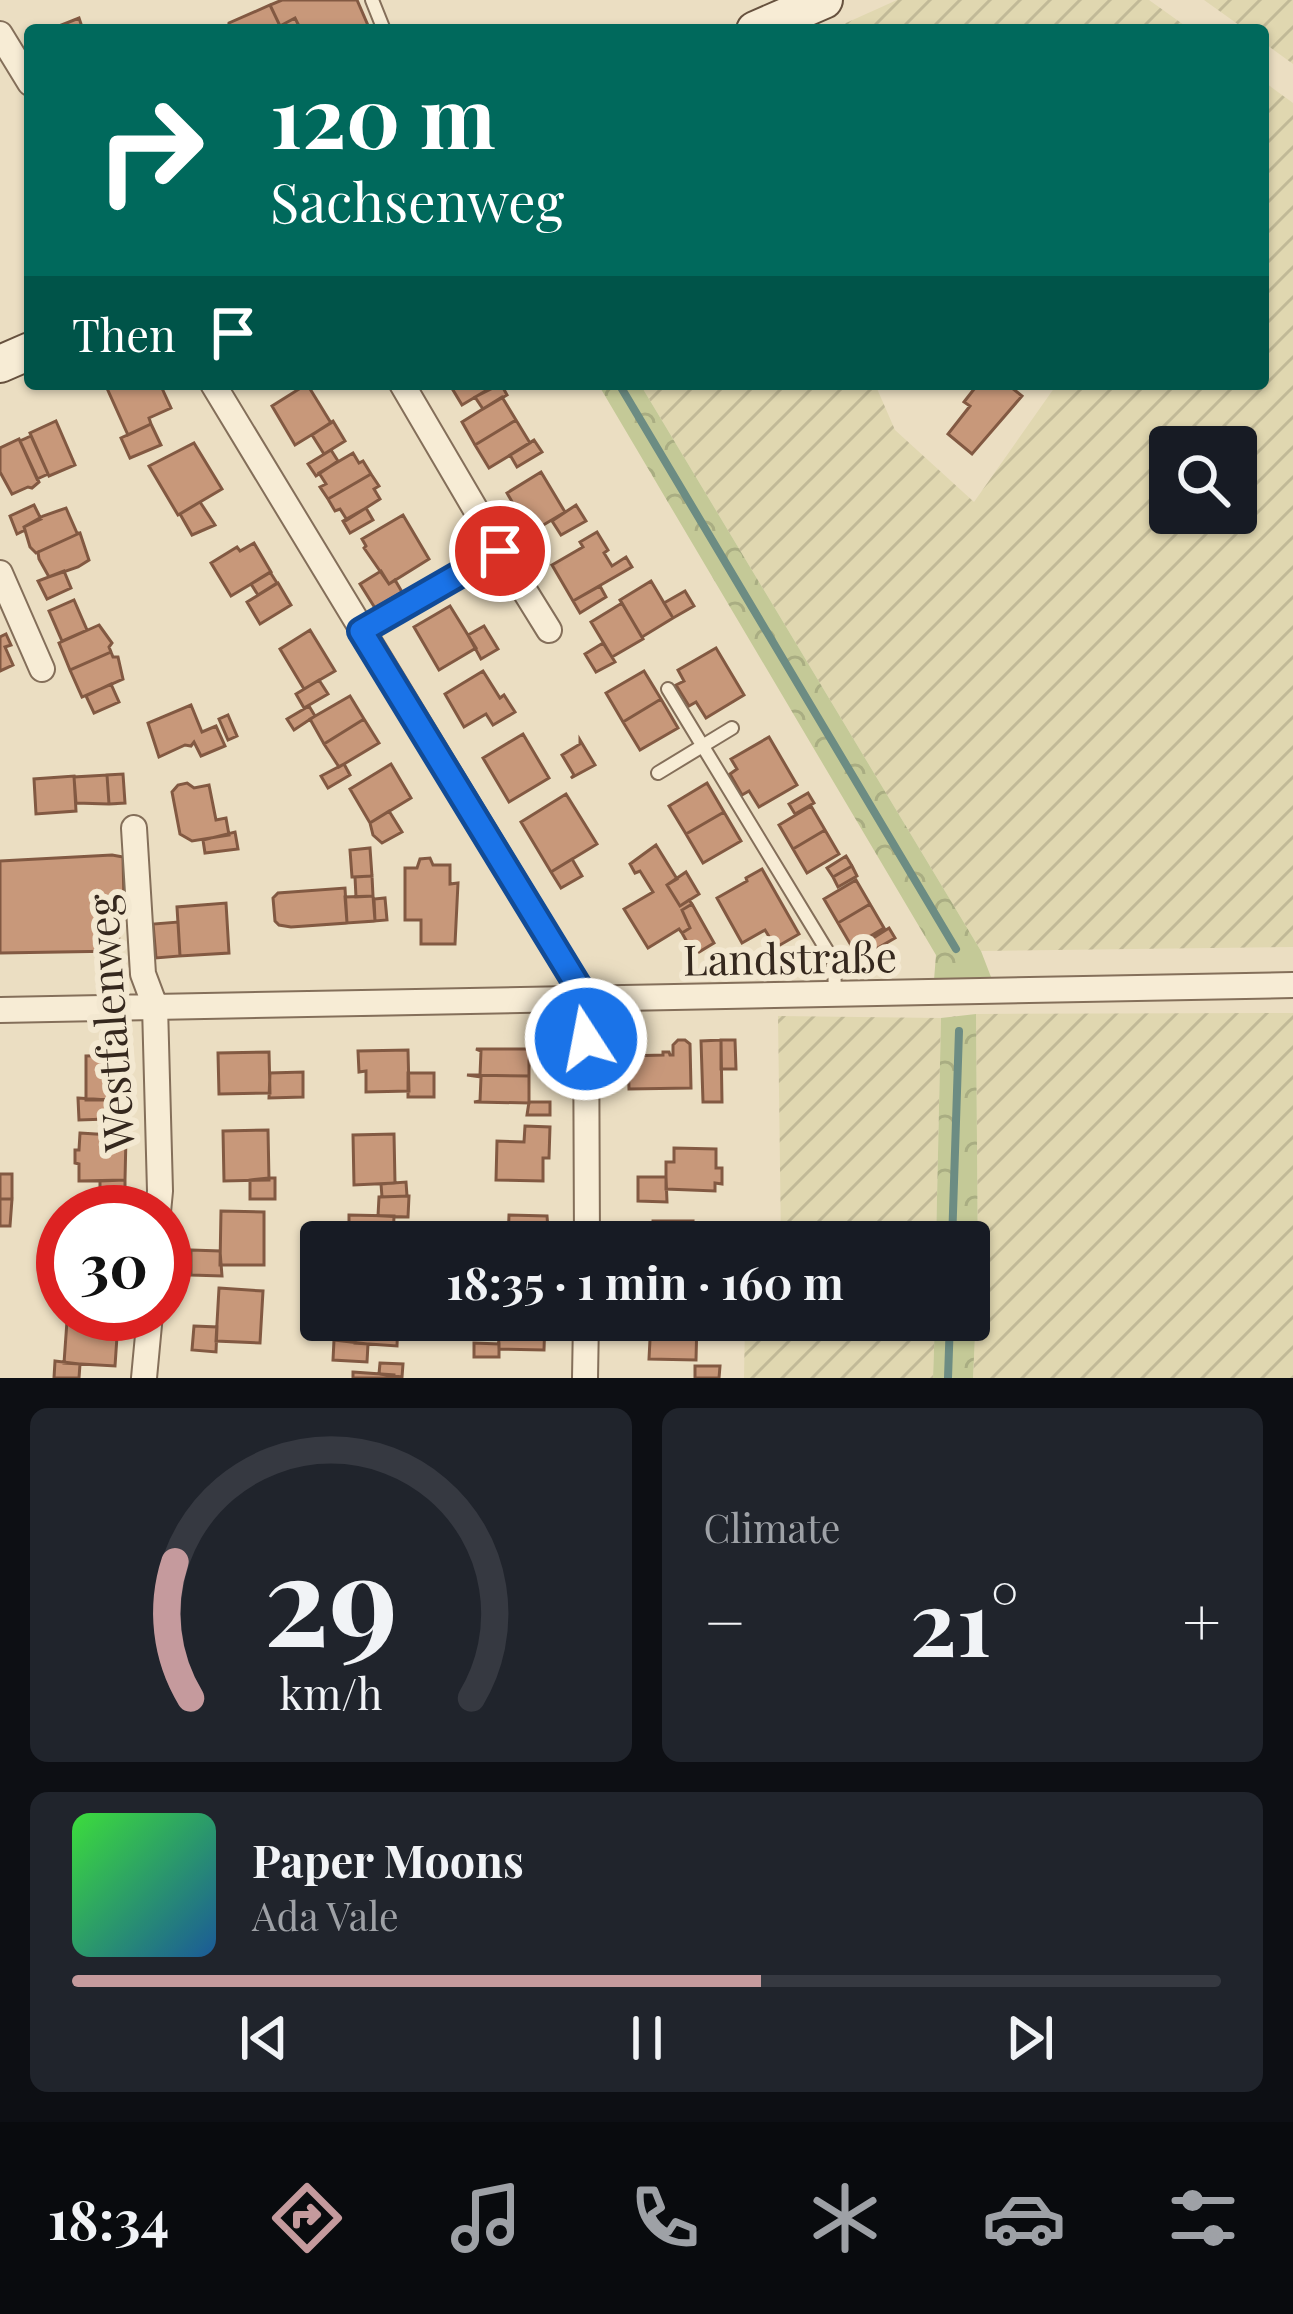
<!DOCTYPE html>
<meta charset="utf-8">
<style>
body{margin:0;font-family:"Playfair Display",serif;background:#20242c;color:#f1f3f6;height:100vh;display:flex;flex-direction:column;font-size:45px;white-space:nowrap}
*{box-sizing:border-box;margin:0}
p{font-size:39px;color:#9ea1a6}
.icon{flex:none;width:66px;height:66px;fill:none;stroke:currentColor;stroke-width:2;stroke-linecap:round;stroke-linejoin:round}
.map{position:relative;height:1378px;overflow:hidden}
.panel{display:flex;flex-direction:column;gap:30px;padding:30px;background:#0d0f14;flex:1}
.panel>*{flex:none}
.hud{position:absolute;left:24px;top:24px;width:1245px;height:366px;border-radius:12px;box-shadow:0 3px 9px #0004;background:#00695c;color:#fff;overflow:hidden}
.controls{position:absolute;left:1149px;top:426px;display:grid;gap:24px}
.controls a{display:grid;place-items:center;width:108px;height:108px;border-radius:12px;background:#171b24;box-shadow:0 3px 9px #0004;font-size:60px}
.speed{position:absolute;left:36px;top:1185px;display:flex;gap:24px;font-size:60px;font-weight:700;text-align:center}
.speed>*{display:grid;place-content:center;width:156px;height:156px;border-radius:50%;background:#171b24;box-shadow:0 3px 9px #0004;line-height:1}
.speed .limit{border:18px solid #d22;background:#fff;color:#111}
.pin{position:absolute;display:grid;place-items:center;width:102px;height:102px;color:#fff;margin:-51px;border:6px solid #fff;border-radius:50%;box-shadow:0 3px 12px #0007}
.me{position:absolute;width:132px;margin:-66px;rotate:349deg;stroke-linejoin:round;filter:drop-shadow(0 0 9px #0008)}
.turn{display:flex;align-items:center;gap:42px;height:252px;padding:0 48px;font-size:54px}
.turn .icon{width:156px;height:156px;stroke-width:2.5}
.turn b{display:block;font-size:84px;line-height:102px}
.then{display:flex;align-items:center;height:114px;padding:0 48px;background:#0003;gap:24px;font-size:45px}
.big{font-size:90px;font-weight:700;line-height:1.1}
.panel .card{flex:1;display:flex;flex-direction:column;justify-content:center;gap:18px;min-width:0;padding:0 42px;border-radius:18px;background:#20242c}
.panel .dial{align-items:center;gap:0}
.dial svg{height:312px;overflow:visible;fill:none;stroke:#363941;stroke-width:7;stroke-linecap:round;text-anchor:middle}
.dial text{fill:#f1f3f6;stroke:none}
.song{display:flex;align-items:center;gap:36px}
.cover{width:144px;height:144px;border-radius:18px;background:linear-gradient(135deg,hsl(120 70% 55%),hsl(210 70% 35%))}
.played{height:12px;border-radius:6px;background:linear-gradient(90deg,#c59a9d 60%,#363941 60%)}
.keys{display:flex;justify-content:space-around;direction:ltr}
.heat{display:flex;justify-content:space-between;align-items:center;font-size:66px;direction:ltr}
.panel .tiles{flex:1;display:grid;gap:30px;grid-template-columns:1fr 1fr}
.card:last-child{grid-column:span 2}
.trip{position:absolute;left:300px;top:1221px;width:690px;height:120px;border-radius:12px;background:#171b24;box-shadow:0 3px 9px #0004;font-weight:700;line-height:120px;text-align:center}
.tab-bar{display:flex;height:192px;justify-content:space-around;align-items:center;background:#090b0e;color:#9ea1a6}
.tab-bar .icon{width:84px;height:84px}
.tab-bar .current{color:#c59a9d}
.tab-bar b{font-size:54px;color:#f1f3f6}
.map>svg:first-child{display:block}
.farmland{fill:url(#farmland-furrows);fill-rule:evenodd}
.forest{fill:url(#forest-crowns)}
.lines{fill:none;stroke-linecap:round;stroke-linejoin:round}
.stream{stroke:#6c8c83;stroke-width:8}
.building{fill:#c8987a;stroke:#825942;stroke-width:3}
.lane-casing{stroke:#846f5a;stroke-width:16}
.street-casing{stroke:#846f5a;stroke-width:28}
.secondary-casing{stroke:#66513e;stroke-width:40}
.lane{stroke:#f7ecd5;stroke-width:12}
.street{stroke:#f7ecd5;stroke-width:24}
.secondary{stroke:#f7ecd5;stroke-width:36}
.route-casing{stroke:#114b97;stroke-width:30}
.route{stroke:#1a73e8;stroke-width:21}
.labels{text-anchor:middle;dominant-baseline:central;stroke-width:12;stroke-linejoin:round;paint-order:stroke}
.street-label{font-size:42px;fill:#35281e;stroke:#f3e8d1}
</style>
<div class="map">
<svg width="1293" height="1378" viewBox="0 0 1293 1378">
<defs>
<pattern id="farmland-furrows" width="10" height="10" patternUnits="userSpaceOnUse" patternTransform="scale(3)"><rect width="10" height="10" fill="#e0d7b0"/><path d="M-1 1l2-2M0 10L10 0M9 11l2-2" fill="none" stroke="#c1b997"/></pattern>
<pattern id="forest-crowns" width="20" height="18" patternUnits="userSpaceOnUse" patternTransform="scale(3)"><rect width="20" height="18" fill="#c4c997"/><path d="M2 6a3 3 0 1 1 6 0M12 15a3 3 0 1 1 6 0" fill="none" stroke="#a9ad82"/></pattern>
</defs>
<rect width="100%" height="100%" fill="#ebdec2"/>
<path class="farmland" d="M897,0H1149L1191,30H840L846,23Z
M1204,0H1293V64L1263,42V30H1246Z
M1263,81L1293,103V947L981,951L640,384H875L895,430L974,502L1057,384H1263ZM1170,447H1236V513H1170Z
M1293,1013V1378H973L978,1273L976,1014Z
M778,1016L941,1018L936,1242H781Z
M745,1320H935L933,1378H744Z"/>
<path class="forest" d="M598,384H640L981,951L991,977L934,980L936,955Z
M976,1014L978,1273L973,1378H933L935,1320H969V1242H936L941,1018Z"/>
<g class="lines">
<path class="stream" d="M619,384L956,949
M952,1242L959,1031
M948,1378L950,1320"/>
</g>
<path class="building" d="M282,0H357L370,30H301L295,18L280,26L270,5Z
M270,5L280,26L295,18L301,30H228L229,23Z
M79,18L83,30H49Z
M111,384H160L171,408L149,418L151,424L128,435L106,386Z
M307,384L331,423L295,445L272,406Z
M452,384H490L492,387L462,405L450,385Z
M501,384L507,395L483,409L475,397Z
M978,384H1007L1022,396L972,454L948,434L970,406L964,402Z
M502,397L516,420L475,445L462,422Z
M516,420L530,443L489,468L475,445Z
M56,421L75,465L49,476L30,433Z
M333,421L345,441L324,454L312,435Z
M151,424L161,445L130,458L121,438Z
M31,436L48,474L37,479L20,441Z
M19,439L39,482L32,488L28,487L12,494L0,472V448Z
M534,440L542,452L517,467L510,455Z
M194,443L222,489L178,515L149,466Z
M331,450L338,461L316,476L308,464Z
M353,453L359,463L363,461L371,474L328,499L320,487L326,484L319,473Z
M541,472L565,512L530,533L507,493Z
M371,474L379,486L374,489L380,499L347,520L340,509L335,511L328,499Z
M200,502L215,525L192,535L180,514Z
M34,505L41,519L24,527L25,530L17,534L10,516Z
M576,505L586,521L561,535L552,521Z
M66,508L77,533H80L36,553L30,547L24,527L43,516Z
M366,508L373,520L350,533L343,521Z
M403,515L429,559L389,584L364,548L366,546L362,539Z
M597,532L608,550L604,553L612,566L626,557L632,567L573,601L552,565L583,547L580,542Z
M80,533L89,560L78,567L49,577L39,559L38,552L36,553Z
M254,543L271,572L231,596L211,563L237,547L240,551Z
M64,571L71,588L47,599L38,581Z
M381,571L389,584L395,580L402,592L375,608L360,584Z
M270,572L277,583L258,595L251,584Z
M651,581L673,618L642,637L620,600Z
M278,583L291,605L260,624L247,602Z
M600,586L606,597L580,613L573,601Z
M685,591L694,606L673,618L664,603Z
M74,600L87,630L62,641L49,611Z
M622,603L643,639L612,657L591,622Z
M450,606L476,648L439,670L414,627Z
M99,625L112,643L109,647L111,652L70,670L59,643Z
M484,626L498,649L481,659L468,635Z
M310,630L335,671L304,689L280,649Z
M6,634L11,645L5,647L13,665L0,671V637Z
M603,643L615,662L596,672L585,654Z
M716,648L744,695L706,718L696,702L689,706L676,685L684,681L678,670Z
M111,652L113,657H118L123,679L82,697L70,670Z
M483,671L500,698L504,695L515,712L493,725L486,714L464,727L445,694Z
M644,671L661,699L623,722L606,693Z
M319,680L328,694L304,708L296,694Z
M111,684L119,702L94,713L86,696Z
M350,696L364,719L324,744L310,719Z
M661,699L678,728L640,750L623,722Z
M191,705L202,732L216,726L225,746L201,756L194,742L191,746L185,745L159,757L148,723Z
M309,706L315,716L294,730L287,719Z
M228,715L237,736L228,740L219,719Z
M364,719L379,743L339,767L324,744Z
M523,734L549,778L509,802L483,758Z
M769,737L797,785L759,807L749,791L742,795L730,774L737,769L731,759Z
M580,740L595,765L571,778L574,775L562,755L580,744Z
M344,764L350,775L328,788L321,776Z
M391,764L411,798L370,823L350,789Z
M123,774L125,803L109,804L107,775Z
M107,775L109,804L76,803L74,777Z
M74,776L76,811L36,814L34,779Z
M187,783L194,788L209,785L216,820L226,818L229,835L192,841L180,834L172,792L178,785Z
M707,783L724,812L686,834L669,806Z
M808,793L814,803L795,814L789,804Z
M566,794L597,844L551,872L521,822Z
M811,806L825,830L793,849L779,825Z
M389,811L402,832L382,843L373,835L370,823Z
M724,812L741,841L703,863L686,834Z
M825,830L839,854L807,873L793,849Z
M235,832L238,849L205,853L203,840Z
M656,845L677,879L667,885L680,906L689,900L692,904L682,910L690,928L682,933L679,929L648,948L624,909L653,892L640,871L635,873L630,864Z
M370,848L372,876L352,877L350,850Z
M112,855L123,857L124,903H118L119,951L0,953V861Z
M846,856L852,866L833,877L827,868Z
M430,858L433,865H450V884L458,883L455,944H421V920H405V868H417L420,859Z
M572,859L582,876L561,888L551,872Z
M852,866L857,876L838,887L833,877Z
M762,869L799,934L780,945L773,943L765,930L742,943L717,898L747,881L746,878Z
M686,872L699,894L680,906L667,885Z
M372,876L373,896L356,897L355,877Z
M856,880L870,904L838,923L824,899Z
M345,888L347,923L291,927L279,925L275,921L273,898L278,893Z
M373,896L375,921L347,923L345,897Z
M385,898L387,920L375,921L374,899Z
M226,903L229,953L180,956L177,907Z
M692,904L714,943L699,952L691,949L682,933L690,928L682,910Z
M870,904L884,928L852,947L838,923Z
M178,922L180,956L156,958L153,924Z
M889,928L895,938L876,949L870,940Z
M678,1040H685L690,1044L691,1088L629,1089L628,1056L663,1055V1052H669L670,1055H673V1045Z
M721,1040H735L736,1069H721Z
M721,1040L722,1102H703L701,1041Z
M476,1049H529V1076L467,1075H480L481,1051Z
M408,1050L409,1091L366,1092V1071L359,1072L358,1051Z
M269,1052L270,1093L219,1094L218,1053Z
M124,1055L125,1099L86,1100V1056Z
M303,1072V1097L269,1098L270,1073Z
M408,1073H434V1097H408Z
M467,1075L529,1076V1103L474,1102L480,1101L481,1077Z
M78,1098L107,1100V1119L79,1120Z
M529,1102H550V1115H527Z
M525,1126L550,1127L549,1158H543V1181L496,1180L497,1141L524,1142Z
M268,1130L269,1180L224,1181L223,1131Z
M80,1133L126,1136L125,1180L79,1181V1164L75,1163V1150H79Z
M394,1134L395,1183L354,1185L353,1135Z
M674,1148L716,1149V1168H722V1184L715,1183V1191L666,1189V1162H674Z
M0,1174H12V1199H0Z
M638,1177H666L667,1202L638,1201Z
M269,1178H275V1199H250V1180Z
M125,1180V1201L100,1200V1181Z
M406,1182L407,1196L382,1197L381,1184Z
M409,1196L408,1217L378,1216L379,1197Z
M0,1199H12L10,1226H0Z
M221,1211L264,1212V1265H220Z
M349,1215L394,1216L393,1242H349Z
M509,1215L547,1216L549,1242H508Z
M653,1221H693L692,1242H652Z
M191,1250L220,1251L222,1276L191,1275Z
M219,1288L263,1291L260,1343L216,1341Z
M64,1318L118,1322L115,1366L64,1363L67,1321Z
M357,1320H398L397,1346L355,1343Z
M498,1320H545L544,1350L499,1349Z
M651,1320H697L696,1360L649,1359Z
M194,1326L217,1327L216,1352L192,1350Z
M334,1340L368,1344L367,1362L333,1360Z
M474,1343L499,1344V1357H474Z
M55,1361L80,1364L79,1378H54Z
M380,1363L403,1364L402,1377L379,1374Z
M695,1366H720L719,1378H695Z
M353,1372L394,1375V1378H353Z"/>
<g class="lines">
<g class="lane-casing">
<path id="lane" d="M372,0L384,30
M668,689L834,962L835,994
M658,773L732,728"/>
</g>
<g class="street-casing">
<path id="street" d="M0,34L30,83
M213,384L586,999L587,1242
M402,384L500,551
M0,573L42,669
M361,631L500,551L549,630
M134,828L143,974L155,1006L160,1191L158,1212
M0,1010L1293,985
M144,1378L150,1314
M585,1378L586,1320"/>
</g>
<g class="secondary-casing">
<path id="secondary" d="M755,30L824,0
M0,364L30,351"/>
</g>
<use href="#lane" class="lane"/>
<use href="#street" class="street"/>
<use href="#secondary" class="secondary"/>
</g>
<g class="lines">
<g class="route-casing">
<path id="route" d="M500,551L361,631L586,999V1039"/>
</g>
<use href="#route" class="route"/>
</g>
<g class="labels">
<g class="street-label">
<text transform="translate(790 957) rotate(-1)">Landstraße</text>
<text transform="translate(109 1023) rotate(-94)">Westfalenweg</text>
</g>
</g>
</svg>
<div class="controls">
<a><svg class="icon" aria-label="search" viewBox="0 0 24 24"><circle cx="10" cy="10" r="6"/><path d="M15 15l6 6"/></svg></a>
</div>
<div class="speed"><div class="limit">30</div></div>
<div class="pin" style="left:500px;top:551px;background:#d93025"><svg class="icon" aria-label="arrive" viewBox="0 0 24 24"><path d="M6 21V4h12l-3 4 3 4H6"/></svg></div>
<svg class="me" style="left:586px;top:1039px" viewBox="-20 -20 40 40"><circle r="17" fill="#1a73e8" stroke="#fff" stroke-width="3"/><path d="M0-11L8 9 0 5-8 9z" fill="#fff"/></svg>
<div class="trip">18:35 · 1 min · 160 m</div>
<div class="hud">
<div class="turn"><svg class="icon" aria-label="right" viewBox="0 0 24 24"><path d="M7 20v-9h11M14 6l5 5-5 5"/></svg><div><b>120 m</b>Sachsenweg</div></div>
<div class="then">Then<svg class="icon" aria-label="arrive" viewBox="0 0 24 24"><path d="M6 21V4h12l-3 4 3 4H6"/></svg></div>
</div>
</div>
<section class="panel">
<div class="tiles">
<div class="card dial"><svg viewBox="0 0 100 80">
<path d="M14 69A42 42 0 1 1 86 69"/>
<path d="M14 69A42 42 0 0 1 10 34" stroke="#c59a9d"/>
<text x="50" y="56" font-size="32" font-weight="700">29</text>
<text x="50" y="72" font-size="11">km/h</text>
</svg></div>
<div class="card"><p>Climate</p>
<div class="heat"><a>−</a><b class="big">21°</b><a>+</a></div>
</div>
<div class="card">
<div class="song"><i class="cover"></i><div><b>Paper Moons</b><p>Ada Vale</p></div></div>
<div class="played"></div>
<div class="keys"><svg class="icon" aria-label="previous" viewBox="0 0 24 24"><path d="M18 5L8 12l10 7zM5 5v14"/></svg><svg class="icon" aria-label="pause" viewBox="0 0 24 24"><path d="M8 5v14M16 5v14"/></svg><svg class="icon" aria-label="next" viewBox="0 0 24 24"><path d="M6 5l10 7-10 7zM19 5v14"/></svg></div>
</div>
</div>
</section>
<nav class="tab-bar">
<b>18:34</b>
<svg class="icon current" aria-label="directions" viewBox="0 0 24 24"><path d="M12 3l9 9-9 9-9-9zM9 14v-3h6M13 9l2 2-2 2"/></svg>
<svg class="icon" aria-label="music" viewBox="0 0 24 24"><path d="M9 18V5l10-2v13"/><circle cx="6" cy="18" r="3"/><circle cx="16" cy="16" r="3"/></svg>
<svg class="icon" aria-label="phone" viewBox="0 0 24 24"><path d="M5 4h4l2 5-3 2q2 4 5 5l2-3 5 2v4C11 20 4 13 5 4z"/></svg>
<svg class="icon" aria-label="climate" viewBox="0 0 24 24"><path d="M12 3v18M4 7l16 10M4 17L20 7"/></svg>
<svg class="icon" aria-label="car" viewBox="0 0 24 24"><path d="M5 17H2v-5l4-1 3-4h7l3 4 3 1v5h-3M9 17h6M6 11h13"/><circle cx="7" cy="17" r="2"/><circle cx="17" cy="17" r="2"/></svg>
<svg class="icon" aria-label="filters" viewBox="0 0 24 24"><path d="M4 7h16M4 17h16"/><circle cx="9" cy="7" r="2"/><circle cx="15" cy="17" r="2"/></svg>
</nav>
